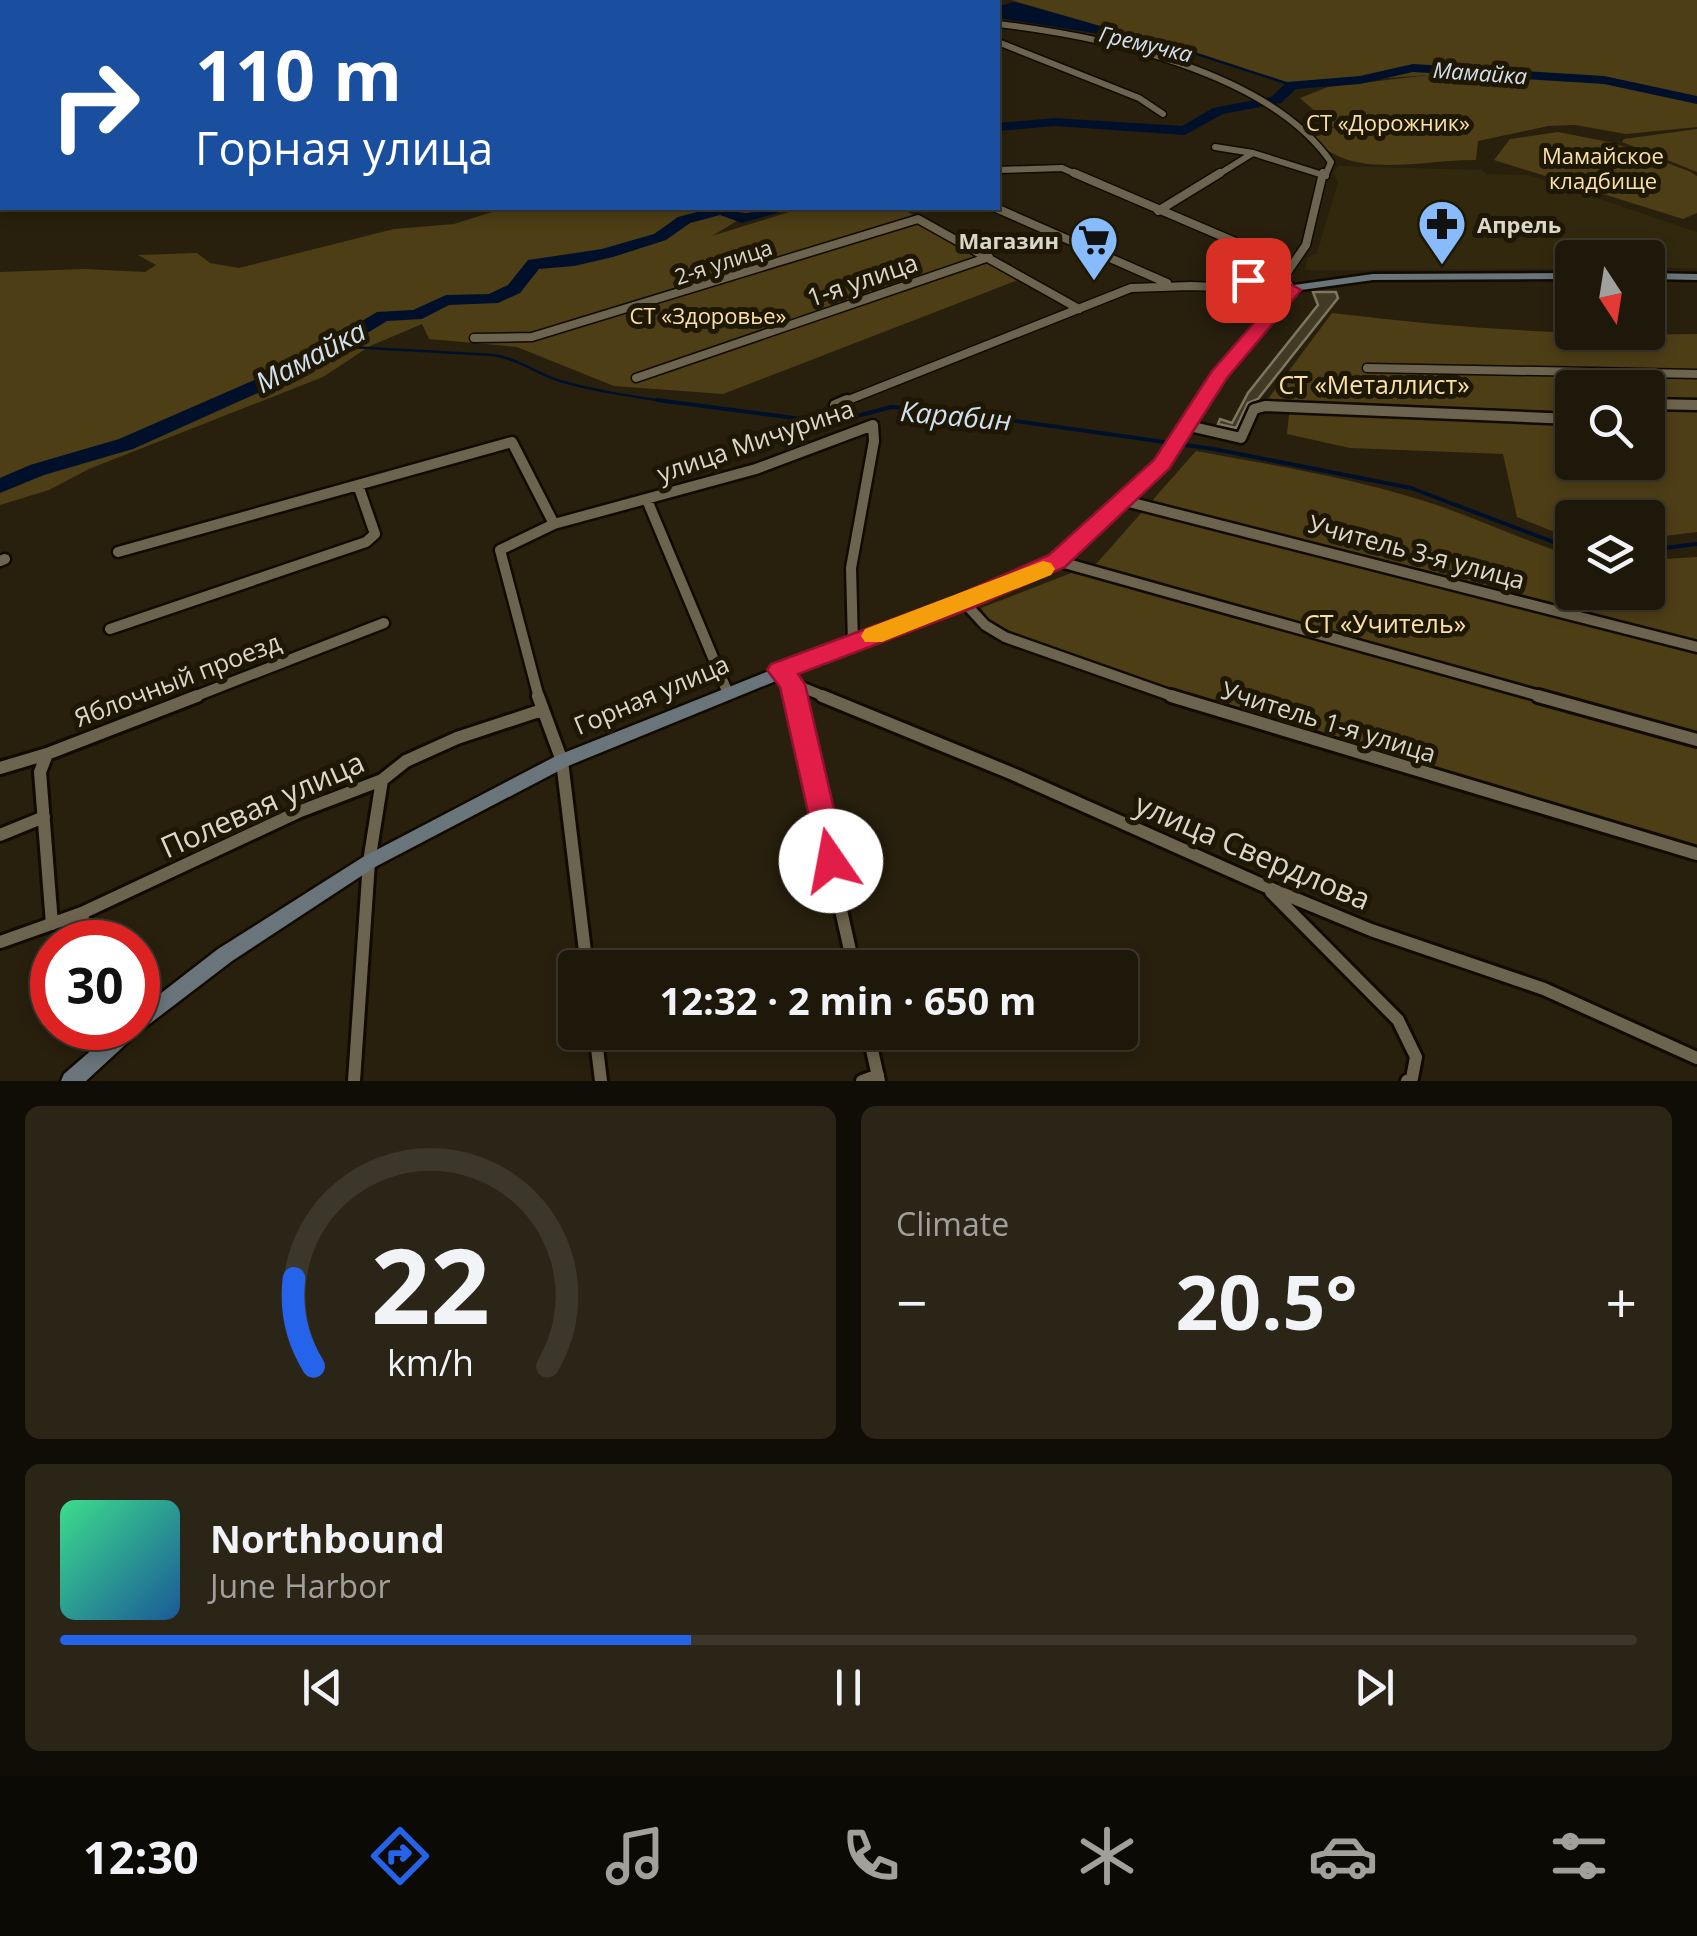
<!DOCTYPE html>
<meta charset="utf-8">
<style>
body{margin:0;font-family:"Open Sans",sans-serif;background:#2b2518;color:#f1f3f6;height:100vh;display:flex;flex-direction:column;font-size:38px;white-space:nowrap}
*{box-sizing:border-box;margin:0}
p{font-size:32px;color:#a1a09c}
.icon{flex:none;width:55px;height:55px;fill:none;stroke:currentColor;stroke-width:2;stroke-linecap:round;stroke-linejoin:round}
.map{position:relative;height:1081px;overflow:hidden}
.drawer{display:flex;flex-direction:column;gap:25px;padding:25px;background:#100d06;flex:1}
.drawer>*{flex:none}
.banner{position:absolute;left:0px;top:0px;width:1000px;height:210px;box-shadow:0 5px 15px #0003,0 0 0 2px #3c372b;background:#1a4fa0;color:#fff;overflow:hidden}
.needle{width:65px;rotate:168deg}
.fabs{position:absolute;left:1555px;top:240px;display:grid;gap:20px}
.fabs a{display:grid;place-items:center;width:110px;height:110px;border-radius:10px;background:#1e180a;box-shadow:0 5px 15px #0003,0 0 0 2px #3c372b;font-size:50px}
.speed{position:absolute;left:30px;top:920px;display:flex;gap:20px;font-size:50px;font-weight:700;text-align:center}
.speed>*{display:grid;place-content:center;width:130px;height:130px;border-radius:50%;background:#1e180a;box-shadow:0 5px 15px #0003,0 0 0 2px #3c372b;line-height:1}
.speed .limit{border:15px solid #d22;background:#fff;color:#111}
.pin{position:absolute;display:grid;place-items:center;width:85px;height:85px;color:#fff;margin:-42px;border-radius:20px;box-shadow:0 5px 15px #0006}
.me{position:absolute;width:110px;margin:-55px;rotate:348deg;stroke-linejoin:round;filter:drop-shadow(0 0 8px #0008)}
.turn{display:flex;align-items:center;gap:35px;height:210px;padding:0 30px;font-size:45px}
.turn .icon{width:130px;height:130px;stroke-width:2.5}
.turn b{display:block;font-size:70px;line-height:85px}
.big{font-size:75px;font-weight:700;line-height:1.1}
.drawer .tile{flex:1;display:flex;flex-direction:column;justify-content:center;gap:15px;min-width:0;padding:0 35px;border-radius:15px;background:#2b2518}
.drawer .dial{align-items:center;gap:0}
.dial svg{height:260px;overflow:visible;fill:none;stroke:#3c372b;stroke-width:7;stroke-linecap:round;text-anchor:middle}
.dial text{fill:#f1f3f6;stroke:none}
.song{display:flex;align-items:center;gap:30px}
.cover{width:120px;height:120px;border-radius:15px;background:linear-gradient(135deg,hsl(150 70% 55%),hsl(210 70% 35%))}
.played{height:10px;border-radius:5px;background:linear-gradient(90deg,#2563eb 40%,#3c372b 40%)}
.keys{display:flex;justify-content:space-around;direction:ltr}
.heat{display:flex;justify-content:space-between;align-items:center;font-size:55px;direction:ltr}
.drawer .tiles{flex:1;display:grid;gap:25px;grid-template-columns:1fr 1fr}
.tile:last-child{grid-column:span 2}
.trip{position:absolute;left:558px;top:950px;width:580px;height:100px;border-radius:10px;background:#1e180a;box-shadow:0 5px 15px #0003,0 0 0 2px #3c372b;font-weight:700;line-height:100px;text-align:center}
.dock{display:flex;height:160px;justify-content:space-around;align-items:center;background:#0c0a04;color:#a1a09c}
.dock .icon{width:70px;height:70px}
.dock .on{color:#2563eb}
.dock b{font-size:45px;color:#f1f3f6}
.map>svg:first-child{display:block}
.built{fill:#32280d}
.green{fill:#4d3e16;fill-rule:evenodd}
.water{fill:#00102b}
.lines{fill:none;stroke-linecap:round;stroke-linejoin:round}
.stream-far1{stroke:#00102b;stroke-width:2.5}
.stream{stroke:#00102b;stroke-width:4}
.river{fill:#00102b;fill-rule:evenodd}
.building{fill:#433a26;stroke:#7f7660;stroke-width:2.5}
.street-far3-casing{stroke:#110a00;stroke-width:9}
.street-far2-casing{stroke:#110a00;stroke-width:11}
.street-far1-casing{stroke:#110a00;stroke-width:15}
.street-casing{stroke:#110a00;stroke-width:18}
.secondary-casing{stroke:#110a00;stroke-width:5}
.street-far3{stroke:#6c644e;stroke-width:6}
.street-far2{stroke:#6c644e;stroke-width:8}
.street-far1{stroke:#6c644e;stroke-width:10}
.street{stroke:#6c644e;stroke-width:12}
.secondary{fill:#69757b;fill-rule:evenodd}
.route{fill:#e11d48;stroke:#92132f;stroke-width:2.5}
.slow{fill:#f59e0b}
.labels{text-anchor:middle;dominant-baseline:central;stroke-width:10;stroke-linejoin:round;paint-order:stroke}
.far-water-label{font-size:22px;font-style:italic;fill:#d3e0f1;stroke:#1e1704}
.far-park-label{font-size:22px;fill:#fae2a6;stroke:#1e1704}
.far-poi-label{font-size:22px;font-weight:bold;fill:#dbd6ca;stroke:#1e1704;text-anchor:start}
.far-street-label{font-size:22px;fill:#dbd6ca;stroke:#1e1704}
.street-label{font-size:25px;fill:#dbd6ca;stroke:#1e1704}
.park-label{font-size:25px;fill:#fae2a6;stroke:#1e1704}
.water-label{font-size:28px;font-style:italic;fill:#d3e0f1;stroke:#1e1704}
.near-street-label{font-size:30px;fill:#dbd6ca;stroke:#1e1704}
</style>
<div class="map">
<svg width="1697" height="1081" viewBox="0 0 1697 1081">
<rect width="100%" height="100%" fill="#28200d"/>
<path class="built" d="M1339,166L1482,170L1486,174L1529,175L1697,232V269L1648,267V258H1572V269L1305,270L1307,258L1317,253L1338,182L1333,172Z"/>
<path class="green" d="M1011,0H1697V127L1626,134L1575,125L1548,126L1478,141L1476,160C1434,159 1372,175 1334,154C1325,150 1316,141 1309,135L1334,128L1300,98L1328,87L1429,75L1291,85L1166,44L1127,37L1117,31Z
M1697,129V172L1622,142L1624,139Z
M1558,132L1614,143L1691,172L1697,176V213L1683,219L1494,160L1510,139Z
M505,208H758L712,236L802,208H901L1023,278L723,394L614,386L517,347L429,339L422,324L370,346L323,377L89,469L49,490L0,505V272L85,269L145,272L156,265L138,255L197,253L210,263L239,268L394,229L454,224Z
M1332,313C1454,328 1574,336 1697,334V532L1648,538V518H1572V539L1517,517L1503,454L1350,448L1287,434L1290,405L1265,403ZM1572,388H1648V462H1572Z
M1196,451C1272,465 1348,477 1421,500C1473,516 1521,540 1572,556V592H1648V560L1697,557V848L1331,741L1082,659L990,623L981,608L1097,563Z"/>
<path class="water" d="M1015,2L1118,31L1113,36L998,18V6Z"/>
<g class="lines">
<path class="stream-far1" d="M1115,33L1166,44L1292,85
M331,346L494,355C518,359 536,373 560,381C598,392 637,397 677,403"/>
<path class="stream" d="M657,400L817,421H838L891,407L938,410L1214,449L1411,488L1572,549
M1648,550L1697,544"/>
<path class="river" d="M1413,64L1604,76L1697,96V104L1604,84L1413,72L1360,84L1296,89L1281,103L1223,114L1185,135L1055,126L998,131V123L1055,118L1182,126L1213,108L1271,97L1287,82L1360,76Z
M712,208C724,208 734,212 745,213C762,213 778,207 795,208L742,223L720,215L690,223L666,240L613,257L574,266L539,269L520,293L498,303L449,305L422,319L387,321L298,375L133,449L44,475L0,493V478L30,465L119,439L284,367L377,312L413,310L446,295L489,294L508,285L528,260L602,249L654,234L678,217Z"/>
</g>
<path class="building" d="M1313,292H1336L1338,298L1258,399L1248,403L1236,428L1218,424L1220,419L1232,423L1248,393L1318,305Z"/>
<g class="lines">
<g class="street-far3-casing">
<path id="street-far3" d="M998,24C1101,36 1268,71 1331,162L1326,174
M998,42L1139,98L1163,114
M1215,147L1253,153L1326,176
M998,170L1062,168L1080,176
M1216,176L1253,153"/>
</g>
<g class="street-far2-casing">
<path id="street-far2" d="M1074,173L1261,253L1264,261L1248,280L1249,287
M996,208L1167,283
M1158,211L1220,173
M1292,290L1284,277L1306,245L1323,173
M474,338L532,337L918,219L1079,309
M1367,368L1697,374
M1598,372L1609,388
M636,378L989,257
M841,403L1131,288L1191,286L1292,290"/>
</g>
<g class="street-far1-casing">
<path id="street-far1" d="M1648,404L1697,405
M835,405L847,400
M1189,426L1241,438L1254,409L1265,406L1572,419
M647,500L727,691
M1125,501L1697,647
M118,552L512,442L554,524
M0,561L5,559
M1057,561L1547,698
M964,602L985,625L1005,637L1178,698
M110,629L366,542L375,534L358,485
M790,681L794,698
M792,683L828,698
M191,698L384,623
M539,698L500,550L554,524L756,469L873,425L874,441L851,568L853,644"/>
</g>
<g class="street-casing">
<path id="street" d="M538,696L562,761L587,968
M793,696L854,968
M822,696L1013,774L1267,887L1371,930L1544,989L1697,1058
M1171,696L1697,854
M1538,696L1697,740
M0,768L47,754
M0,835L44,817
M1271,892L1398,1020L1416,1057L1412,1078L1407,1081
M82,913L87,942
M52,924L40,772L47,754L197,696
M0,942L82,913L298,812L382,780L406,761L457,738L542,710
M100,1028L104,1049
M595,1032L601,1081
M868,1032L879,1081
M354,1081L369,862L382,780
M862,1081L878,1075"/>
</g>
<g class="secondary-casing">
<path id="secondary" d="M1572,273V279L1373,280L1301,290L1281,306L1224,377L1166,467L1062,564L568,766L375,867L232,961L139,1032L86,1081H61L64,1074L117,1028H138V1011L218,949L363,857L556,756L1052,558L1156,461L1215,373L1273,302L1294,285L1373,274Z
M1648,273L1697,274V280L1648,279Z"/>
</g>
<use href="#street-far3" class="street-far3"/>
<use href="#street-far2" class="street-far2"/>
<use href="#street-far1" class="street-far1"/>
<use href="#street" class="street"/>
<use href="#secondary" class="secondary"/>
</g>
<path class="route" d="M1248,275L1257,282L1292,285L1301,290L1227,378L1169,469L1065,567L972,608L798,674L805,684L846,861L841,870L831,874L821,870L780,687L767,670L771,664L955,596L1049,555L1154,460L1212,371L1279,294L1243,291L1239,280Z"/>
<path class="slow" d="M1043,561L1051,563L1055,569L1051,575L882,642H865L861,636L865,629Z"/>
<defs>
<g id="pharmacy-pin" transform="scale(2.5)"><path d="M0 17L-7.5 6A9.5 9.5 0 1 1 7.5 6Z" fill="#88bbfc" stroke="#1e1704"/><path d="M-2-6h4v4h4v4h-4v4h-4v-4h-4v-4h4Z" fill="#111"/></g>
<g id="supermarket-pin" transform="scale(2.5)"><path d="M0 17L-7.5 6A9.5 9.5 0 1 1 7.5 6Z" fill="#88bbfc" stroke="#1e1704"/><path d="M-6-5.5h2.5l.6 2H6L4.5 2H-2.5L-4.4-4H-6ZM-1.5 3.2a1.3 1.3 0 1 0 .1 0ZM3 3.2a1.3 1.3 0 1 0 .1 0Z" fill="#111"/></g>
</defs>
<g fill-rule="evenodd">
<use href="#pharmacy-pin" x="1442" y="224"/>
<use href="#supermarket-pin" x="1094" y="240"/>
</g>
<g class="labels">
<g class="far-water-label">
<text transform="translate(1146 43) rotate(13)">Гремучка</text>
<text transform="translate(1480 72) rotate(4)">Мамайка</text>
</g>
<g class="far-park-label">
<text x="1388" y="122">СТ «Дорожник»</text>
<text x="1603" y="155">Мамайское<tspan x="1603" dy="25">кладбище</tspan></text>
<text x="708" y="315">СТ «Здоровье»</text>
</g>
<g class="far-poi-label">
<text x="1477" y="224">Апрель</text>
<text x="1059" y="240" text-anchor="end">Магазин</text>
</g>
<g class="far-street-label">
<text transform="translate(723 261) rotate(-18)">2-я улица</text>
</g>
<g class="street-label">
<text transform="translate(862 279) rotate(-19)">1-я улица</text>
<text transform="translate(755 440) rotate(-19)">улица Мичурина</text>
<text transform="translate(1417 551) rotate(15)">Учитель 3-я улица</text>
<text transform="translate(177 679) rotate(-21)">Яблочный проезд</text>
<text transform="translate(651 694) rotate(-23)">Горная улица</text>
<text transform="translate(1329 721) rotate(17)">Учитель 1-я улица</text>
</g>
<g class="park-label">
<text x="1374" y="384">СТ «Металлист»</text>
<text x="1385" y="623">СТ «Учитель»</text>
</g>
<g class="water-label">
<text transform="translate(310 356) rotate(-28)">Мамайка</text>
<text transform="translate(956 415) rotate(5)">Карабин</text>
</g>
<g class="near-street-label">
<text transform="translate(262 804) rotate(-24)">Полевая улица</text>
<text transform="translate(1253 851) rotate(23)">улица Свердлова</text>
</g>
</g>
</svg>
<div class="fabs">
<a><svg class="needle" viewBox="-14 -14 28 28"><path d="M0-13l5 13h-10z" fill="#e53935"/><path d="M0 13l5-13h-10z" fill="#a1a09c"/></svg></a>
<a><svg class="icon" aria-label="search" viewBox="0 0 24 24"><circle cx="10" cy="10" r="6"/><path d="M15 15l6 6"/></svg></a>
<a><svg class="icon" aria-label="layers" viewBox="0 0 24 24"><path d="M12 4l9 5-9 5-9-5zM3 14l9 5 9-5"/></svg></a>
</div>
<div class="speed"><div class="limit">30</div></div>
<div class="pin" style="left:1248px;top:280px;background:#d93025"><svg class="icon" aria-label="arrive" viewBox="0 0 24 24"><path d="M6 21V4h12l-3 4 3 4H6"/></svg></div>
<svg class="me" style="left:831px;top:861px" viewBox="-20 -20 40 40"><circle r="19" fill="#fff"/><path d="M0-13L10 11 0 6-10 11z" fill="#e11d48"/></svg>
<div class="trip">12:32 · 2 min · 650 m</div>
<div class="banner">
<div class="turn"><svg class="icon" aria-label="right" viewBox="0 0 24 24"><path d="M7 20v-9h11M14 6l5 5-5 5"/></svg><div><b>110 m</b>Горная улица</div></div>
</div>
</div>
<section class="drawer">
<div class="tiles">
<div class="tile dial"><svg viewBox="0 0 100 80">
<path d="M14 69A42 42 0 1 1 86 69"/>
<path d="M14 69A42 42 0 0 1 8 42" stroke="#2563eb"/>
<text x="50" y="56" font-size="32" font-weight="700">22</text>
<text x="50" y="72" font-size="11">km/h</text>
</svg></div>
<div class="tile"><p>Climate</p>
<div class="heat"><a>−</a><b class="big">20.5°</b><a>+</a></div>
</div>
<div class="tile">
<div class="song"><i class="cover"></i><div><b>Northbound</b><p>June Harbor</p></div></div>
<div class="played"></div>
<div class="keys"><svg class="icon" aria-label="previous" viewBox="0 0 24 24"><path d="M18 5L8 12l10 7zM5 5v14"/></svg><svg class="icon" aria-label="pause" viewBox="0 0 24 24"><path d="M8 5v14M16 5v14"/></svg><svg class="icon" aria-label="next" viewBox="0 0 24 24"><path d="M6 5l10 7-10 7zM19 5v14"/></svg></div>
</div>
</div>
</section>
<nav class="dock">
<b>12:30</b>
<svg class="icon on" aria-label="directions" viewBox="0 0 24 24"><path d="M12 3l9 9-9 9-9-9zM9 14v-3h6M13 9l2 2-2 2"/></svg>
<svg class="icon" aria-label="music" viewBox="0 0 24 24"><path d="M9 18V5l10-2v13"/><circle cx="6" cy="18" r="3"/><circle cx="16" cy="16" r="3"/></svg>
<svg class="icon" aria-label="phone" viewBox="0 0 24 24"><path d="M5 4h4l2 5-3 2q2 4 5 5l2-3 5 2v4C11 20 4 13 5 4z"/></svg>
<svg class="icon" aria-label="climate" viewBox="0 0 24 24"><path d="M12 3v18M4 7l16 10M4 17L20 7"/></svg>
<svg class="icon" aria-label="car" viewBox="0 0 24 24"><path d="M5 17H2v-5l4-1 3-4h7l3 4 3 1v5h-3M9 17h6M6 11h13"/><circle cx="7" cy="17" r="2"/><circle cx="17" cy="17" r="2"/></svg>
<svg class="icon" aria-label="filters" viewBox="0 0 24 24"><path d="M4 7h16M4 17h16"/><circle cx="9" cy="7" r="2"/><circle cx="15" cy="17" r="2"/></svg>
</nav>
